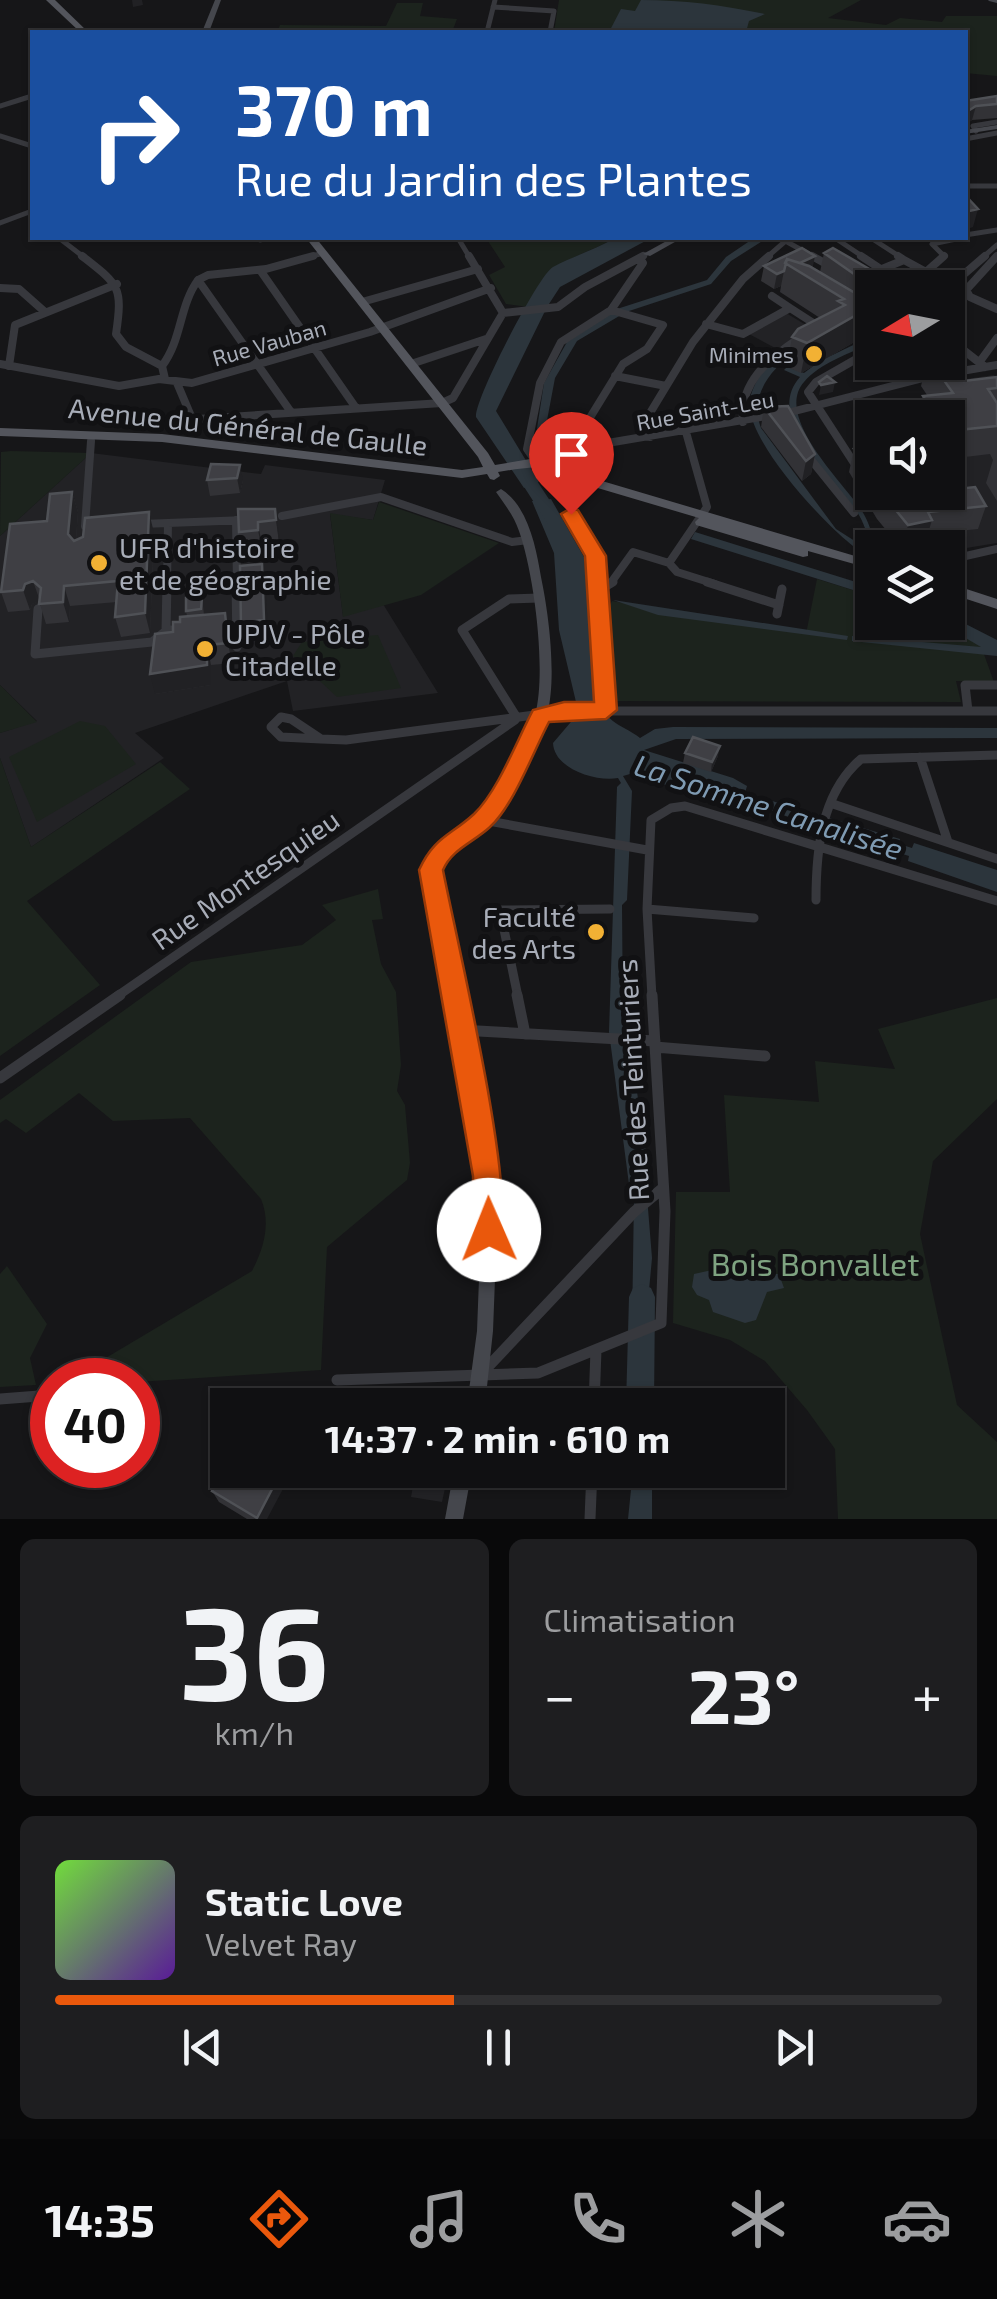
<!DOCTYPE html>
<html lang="fr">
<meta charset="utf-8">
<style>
body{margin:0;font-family:"Exo 2",sans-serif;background:#1e1e20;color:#f1f3f6;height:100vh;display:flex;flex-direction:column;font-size:38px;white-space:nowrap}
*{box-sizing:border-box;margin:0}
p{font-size:32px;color:#9c9d9f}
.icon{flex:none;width:55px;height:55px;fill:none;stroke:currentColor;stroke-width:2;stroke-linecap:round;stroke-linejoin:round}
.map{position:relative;height:1519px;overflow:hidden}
.panel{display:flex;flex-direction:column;gap:20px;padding:20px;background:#09090a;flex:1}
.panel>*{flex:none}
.top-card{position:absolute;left:30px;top:30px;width:938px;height:210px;border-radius:0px;box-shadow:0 2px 8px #0004,0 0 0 2px #303032;background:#1a4fa0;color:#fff;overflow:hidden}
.needle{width:65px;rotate:260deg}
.controls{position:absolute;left:855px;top:270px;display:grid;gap:20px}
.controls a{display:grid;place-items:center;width:110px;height:110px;border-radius:0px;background:#101012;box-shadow:0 2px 8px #0004,0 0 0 2px #303032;font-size:50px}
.speed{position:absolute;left:30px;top:1358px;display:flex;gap:20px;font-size:50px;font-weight:700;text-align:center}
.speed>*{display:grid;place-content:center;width:130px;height:130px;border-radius:50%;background:#101012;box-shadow:0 2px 8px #0004,0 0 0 2px #303032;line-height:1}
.speed .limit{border:15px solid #d22;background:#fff;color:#111}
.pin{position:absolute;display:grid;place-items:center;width:85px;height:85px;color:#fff;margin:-102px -42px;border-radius:50% 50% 50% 0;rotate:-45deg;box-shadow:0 0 10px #0007}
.pin .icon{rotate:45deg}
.me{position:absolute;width:110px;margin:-55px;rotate:359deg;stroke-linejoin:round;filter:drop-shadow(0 0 8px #0008)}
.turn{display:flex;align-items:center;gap:35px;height:210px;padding:0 40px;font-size:45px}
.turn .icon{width:130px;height:130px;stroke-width:2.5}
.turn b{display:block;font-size:70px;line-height:85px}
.big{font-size:75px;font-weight:700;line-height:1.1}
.panel .card{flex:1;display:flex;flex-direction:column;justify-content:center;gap:15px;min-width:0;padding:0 35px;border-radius:15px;background:#1e1e20}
.panel .dial{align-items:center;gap:0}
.dial b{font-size:130px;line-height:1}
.song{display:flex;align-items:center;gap:30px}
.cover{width:120px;height:120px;border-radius:15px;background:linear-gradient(135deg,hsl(100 70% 55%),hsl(270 70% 35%))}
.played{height:10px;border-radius:5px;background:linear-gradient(90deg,#ea580c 45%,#303032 45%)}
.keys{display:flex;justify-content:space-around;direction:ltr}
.heat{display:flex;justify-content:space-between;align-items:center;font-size:55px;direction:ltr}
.panel .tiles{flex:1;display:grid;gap:20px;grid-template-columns:1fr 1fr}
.card:last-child{grid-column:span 2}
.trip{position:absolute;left:210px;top:1388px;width:575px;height:100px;border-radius:0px;background:#101012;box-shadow:0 2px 8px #0004,0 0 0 2px #303032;font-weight:700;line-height:100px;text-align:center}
.menu{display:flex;height:160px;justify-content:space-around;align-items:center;background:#060607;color:#9c9d9f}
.menu .icon{width:70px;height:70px}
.menu .active{color:#ea580c}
.menu b{font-size:45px;color:#f1f3f6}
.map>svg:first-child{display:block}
.built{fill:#222225}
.green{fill:#1c231d}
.water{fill:#2c353c}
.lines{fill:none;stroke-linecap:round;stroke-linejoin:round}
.river{fill:#2c353c;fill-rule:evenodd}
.street-far3{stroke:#37383d;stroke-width:5}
.street-far2{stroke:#37383d;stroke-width:8}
.street-far1{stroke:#37383d;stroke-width:9}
.street{stroke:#37383d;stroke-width:11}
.secondary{fill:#45474d;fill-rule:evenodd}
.primary{fill:#53555c;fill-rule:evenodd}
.wall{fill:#323236}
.shaded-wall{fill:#212124}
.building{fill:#3f3f44;stroke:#4f5156;stroke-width:2.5}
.route{fill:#ea580c;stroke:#983908;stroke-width:2.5}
.poi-dot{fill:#f2b134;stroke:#111113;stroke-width:4}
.labels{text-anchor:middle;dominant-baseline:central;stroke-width:10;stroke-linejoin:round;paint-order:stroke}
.far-street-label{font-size:22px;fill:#a8adb8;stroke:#111113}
.far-poi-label{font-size:22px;fill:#a8adb8;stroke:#111113;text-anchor:end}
.street-label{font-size:28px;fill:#a8adb8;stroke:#111113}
.poi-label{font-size:28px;fill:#a8adb8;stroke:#111113;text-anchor:start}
.water-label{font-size:30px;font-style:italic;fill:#7f9bb3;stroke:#111113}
.near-park-label{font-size:32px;fill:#7fa381;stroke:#111113}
</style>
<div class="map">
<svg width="997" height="1519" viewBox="0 0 997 1519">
<rect width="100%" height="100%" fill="#161618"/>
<path class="built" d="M786,313L811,328L777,349L749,334Z
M994,375L997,379V543L948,551V548L904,547L925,542L895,493L948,492V420L963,418L939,383Z
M91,453L261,474L265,465L385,480L373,520L330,514L343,616L383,604L438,693L293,711L287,681L135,733L164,758L31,847L0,758V733L37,721L0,685V536Z
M458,1386L462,1391L460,1405H359L361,1389Z
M386,1470H449L442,1502L411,1497L415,1476Z"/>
<path class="green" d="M559,0H861L828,18L886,25L900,18L942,22L946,16H997V76L965,73V32H554Z
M397,3H423L420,16L457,19L452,32H277L280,25L386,26Z
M486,238H616C573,260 549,260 528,307L506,304L489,275L505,267Z
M1,452L11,451L91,453L0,536Z
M379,502L499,543L421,595L343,617L330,513L373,520Z
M817,579L872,596V622L940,623L981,646L994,682L956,681L961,702L616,701L608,697L601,621L612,601L806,634Z
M378,635L401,688L337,697L293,656L302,642Z
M0,685L37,722L0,733Z
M80,721L105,726L136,764L37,822L9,757Z
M0,758L31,847L160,762L190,789L27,901L100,985L0,1056Z
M378,889L383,919L372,920L381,964L396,992L401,1065L397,1091L405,1105L410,1163L407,1180L327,1247L321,1370L138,1382L93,1380L104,1359L252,1271C264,1248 271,1223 261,1199L190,1118L113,1121L79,1093L26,1133L6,1119L0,1123V1100L191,962L302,945L336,920L322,905Z
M997,998V1099L933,1161L920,1234L957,1405L997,1442V1519H838L835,1449L807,1410L765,1361L730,1340L673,1323L676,1192H730L724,1095L819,1102L815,1061L895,1069L878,1029Z
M7,1266L47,1324L30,1358L36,1385L0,1387V1274Z"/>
<path class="water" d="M641,0C684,0 722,5 765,14L749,21L746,32H609L621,9L635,11Z
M616,238H651L560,287L547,307L496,411L539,482L524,488L476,417C474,400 539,274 553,267C572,257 595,249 616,238Z
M754,238H767L731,261L711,284L626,312L577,341L555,378L542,447L534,448L544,383L567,342L620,308L707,280L726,257Z
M840,321C805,344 742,377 761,428L836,529L872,552V559C839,543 741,438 750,399C759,357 807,339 840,321Z
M872,336V343C850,353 820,363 804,382C773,417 845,484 862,511C869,522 872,535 877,547L872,549C868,537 864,522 857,512C836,480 762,419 800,377L784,370L787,367L804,373L820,361Z
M551,499L584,557L601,705C609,725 625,726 640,738L655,729L673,727L997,728V738L676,739L644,750L733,778L747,786L745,793L900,839L899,844L912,848L914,843L997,870V892L908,861L909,856L896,852L895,856L742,800L738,807L630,774L623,776L632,791L627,900L622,905L623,1027L627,1045H630L650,1179L646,1184L652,1258L646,1323L632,1327L634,1197L630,1192L609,1032L617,787L621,783L618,778C596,782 554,769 553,743L576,716V702L559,630L554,553L532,501Z
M695,532L872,587V596L691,539Z
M613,600L848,636L847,640L658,615Z
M948,615L997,640V656L852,641V636L981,647L940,623L948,622Z
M755,1263L768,1274H779L784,1288L767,1292L756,1320L745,1323L713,1312L709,1300L697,1295L692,1287L694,1274L721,1268L725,1275L735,1276L743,1270V1265Z
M647,1340L651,1405L630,1402L631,1344Z
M633,1470H652V1519H628Z"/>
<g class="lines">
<path class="river" d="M518,460L524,461L560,516L563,520L560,524H548L510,465Z
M642,1284L651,1288L655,1297L654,1405H626L629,1297L633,1288Z"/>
<path class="street-far3" d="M493,7L554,11L550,32
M487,32L495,0
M0,106L32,96
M976,131L973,126L997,122
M0,136L32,146
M965,139L997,133
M965,186H997
M0,223L32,211
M965,235L997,230
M59,238L85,258
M458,238L470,258
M780,238L816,258
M835,238L865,258
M871,238L902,258
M260,240L268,238
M304,258L324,253
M639,258L645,255
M766,258L789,238
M941,258L944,256L932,244L961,238
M982,258L997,245"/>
<path class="street-far2" d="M82,256C119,285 123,286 116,334L126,347L162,366L165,379
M469,256L503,313
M812,256L830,266
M861,256L900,282L898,288
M898,256L904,260
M997,256L966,290L970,297L997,309
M640,258L643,263L611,310L561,342L540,383L527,449L536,462L590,446L791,412L935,375
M882,269L904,260L926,272L944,256
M260,270L356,408
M198,280L291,412
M198,280L208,275L266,269L313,256
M0,288L19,289L45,312
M948,288L985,256
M772,296L790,308
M362,302L478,269
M503,313L558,307L585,287L643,256
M706,324L743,334L790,308L818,326
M948,338L985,367
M981,360L997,338
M0,364L119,386L159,379L192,383L370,332L491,288
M411,364L486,339
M9,366L15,325L117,284
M162,366C182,340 179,306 198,280
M950,373L997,365
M615,376L666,386
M177,383L191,416L198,419L442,403L453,398L503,313
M743,422C739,383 768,359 798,339
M583,429L623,364L647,349L663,325L611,310
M686,432L707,507L669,563L677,572L715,584
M650,437V413L693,342L743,279L769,256
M808,456L854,513
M856,466L808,392L816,382L872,350
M571,514L595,556L597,584
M282,516L381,497L512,542L528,540
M236,520L237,584
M142,524L246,520
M85,526L91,441
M948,560L997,549
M167,584L168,523
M610,584L633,552L669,563"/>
<path class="street-far1" d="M167,582L166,631L171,630
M236,582L237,647
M597,582L606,710
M707,582L779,605
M598,591L613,582
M38,609L35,654L152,642L166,631
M777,614L782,589
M216,626L236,624
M968,711L965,685H997
M281,717L291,719L321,739L281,737L271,727Z
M517,718L462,630L509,599L539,598
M321,739L346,740L564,711H997
M920,757L948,842
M833,804L997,859
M483,820L647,850
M816,900C816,851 821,793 861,759L997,755
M647,909L754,918
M116,997L515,720
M518,997L500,910L610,909
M652,997L647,909L651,820L671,808L685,806L997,901"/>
<path class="street" d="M517,995L525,1034
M460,1030L655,1041
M655,1047L765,1056
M0,1078L120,995
M484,1371L634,1212L663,1188
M337,1380L538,1373L661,1323L665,1211L652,995
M0,1399L52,1395
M594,1405L596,1350
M590,1519L592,1470"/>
<path class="secondary" d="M215,0H221L209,32H202Z
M988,0H997V3L989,1Z
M997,125V129L965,134V130Z
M672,238H682L650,256L643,254Z
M501,489C528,506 536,547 541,577C549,615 557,678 547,715C541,734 530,753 520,770C511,786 504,803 492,817C475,836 447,843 438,869L498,1201L493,1331L485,1405H467L477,1331L482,1201L424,869C439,832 468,832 488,804C504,779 526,743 535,715C547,672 534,573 519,531C514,516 505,505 496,492Z
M454,1470H472L463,1519H445Z"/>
<path class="primary" d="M46,0H55L88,32H80Z
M306,238H316L488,453L495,465L536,458L572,467L592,478L872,561V569L808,551V556L803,557L696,525L695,522L699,518L574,481C554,461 524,468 498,472L500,476L494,480L490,479L487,474L462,478L162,442L0,436V428L162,434L462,470L483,467L478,457Z
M948,583L997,599V609L948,593Z"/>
</g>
<path class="wall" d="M997,96V118L972,120L965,125V101Z
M802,248L813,268L820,272L824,253L902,288H872V320H871L868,334L801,373L787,367L792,337L820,318L780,292L781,286L774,289L761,281L764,266Z
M927,362H948L964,381L997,377V501L986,483L993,460L990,454L948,459V418H918L923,396L927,395L921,386Z
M764,407L815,454L811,474L802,481L761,427Z
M872,446V492H915L986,506L978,529L928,534L925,543L901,548L877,519L849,472L854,449Z
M211,464L243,480L240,493L210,496L207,480Z
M72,492L78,512L76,540L154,533L150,633L121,637L115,617L117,602L70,606L69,622L46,624L39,601L32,604L30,610L8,612L1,592L47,521Z
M275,509L280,550L263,552L264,560L244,562L239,532Z
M202,597L204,615L229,633L232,663L211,665V685L155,694L173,632L180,622L187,616L186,611Z
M685,753L718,756L711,772L683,763Z
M212,1491L267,1519H247L219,1502Z"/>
<path class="shaded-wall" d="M132,0H142L143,5L133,7Z
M976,106L972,120L965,125L968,111Z
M978,209L973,227L965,230V212Z
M815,256L812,271L792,267Z
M784,271L781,286L774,289L777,274Z
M872,306V314L868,334L801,373L807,343Z
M835,382L833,392L819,395L821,385Z
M815,454L811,474L802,481L806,461Z
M240,465L243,480L240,493L237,478Z
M72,492L78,512L75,554L68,534Z
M275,509L280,540V550L276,520Z
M149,512L154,533L150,633L145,613Z
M932,520L925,543L902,548L908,525Z
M258,522L263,552L264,560L258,530Z
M262,564L266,584L268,639L245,646L241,625Z
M33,581L40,601L32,604L30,610L23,590L25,584Z
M64,586L70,606L69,622L63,602Z
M225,613L229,633L232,663L228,643Z
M207,645L211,665V685L155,694L150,674Z
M720,746L718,756L711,772L712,762Z
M282,1470H293L267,1519H257Z"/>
<path class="building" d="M997,96V104L976,106L968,111L965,108V101Z
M965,195L978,209L965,212Z
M802,248L815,256L800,263L787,259L784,271L777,274L764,266Z
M833,248L902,288H874L824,253Z
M787,259L809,266L872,303V306L807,343L792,337L798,329L845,305L838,301L844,299L785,263Z
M948,357L964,381L997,377V388L988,389L997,403V426L948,431V418H936L923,396L953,393L931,362H948Z
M827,376L835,382L821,385L819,382Z
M788,406L815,454L806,461L764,407Z
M872,446V479L854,449Z
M211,464L240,465L237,478L207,480Z
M975,487L986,506L928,512L932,520L908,525L881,492H948V490Z
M72,492L68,534L74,541L83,537L85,518L149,512L145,613L115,617L118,581L64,586L63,602L39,604L41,588L33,581L25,584L23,590L1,592L10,524L47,521L50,494Z
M238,509H275L276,520L258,522V530L239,532Z
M262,564L264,619L241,625L240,566Z
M202,597L201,609L186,611V598Z
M225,613L228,643L207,645V665L150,674L155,634L173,632V622H180V617Z
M693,737L720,746L712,762L685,753Z
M228,1465V1470H282L257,1518L212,1491Z"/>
<path class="route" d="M571,508L578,510L606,556L617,710L606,719L549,722C533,752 514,805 490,827C474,842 452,849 443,870C455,933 518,1195 499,1240L489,1244L479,1240L474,1230L473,1176L419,870C434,837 450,836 474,814C498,791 517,740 533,710L564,702H594L585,556L561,514Z"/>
<g class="poi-dot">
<circle cx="814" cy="354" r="10"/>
<circle cx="99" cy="563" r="10"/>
<circle cx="205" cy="649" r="10"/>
<circle cx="596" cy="932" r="10"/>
</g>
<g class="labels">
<g class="far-street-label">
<text transform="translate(269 342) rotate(-16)">Rue Vauban</text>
<text transform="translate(705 410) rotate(-10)">Rue Saint-Leu</text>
</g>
<g class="far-poi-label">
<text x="794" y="354">Minimes</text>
</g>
<g class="street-label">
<text transform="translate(248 426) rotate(6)">Avenue du Général de Gaulle</text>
<text transform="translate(245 879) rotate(-35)">Rue Montesquieu</text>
<text transform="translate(632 1080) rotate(-93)">Rue des Teinturiers</text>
</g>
<g class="poi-label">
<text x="119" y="547">UFR d'histoire<tspan x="119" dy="32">et de géographie</tspan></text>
<text x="225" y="633">UPJV - Pôle<tspan x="225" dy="32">Citadelle</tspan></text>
<text x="576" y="916" text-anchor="end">Faculté<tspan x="576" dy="32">des Arts</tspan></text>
</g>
<g class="water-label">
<text transform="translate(769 806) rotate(18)">La Somme Canalisée</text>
</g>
<g class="near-park-label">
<text x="815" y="1263">Bois Bonvallet</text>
</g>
</g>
</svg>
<div class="controls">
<a><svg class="needle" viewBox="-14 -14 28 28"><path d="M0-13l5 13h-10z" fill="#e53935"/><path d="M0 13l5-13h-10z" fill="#9c9d9f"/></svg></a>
<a><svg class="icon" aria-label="sound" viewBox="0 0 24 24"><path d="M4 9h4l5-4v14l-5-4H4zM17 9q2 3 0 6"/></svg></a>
<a><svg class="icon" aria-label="layers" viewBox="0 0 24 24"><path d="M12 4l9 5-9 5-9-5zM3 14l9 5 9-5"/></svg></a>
</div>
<div class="speed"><div class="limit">40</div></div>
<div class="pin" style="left:571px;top:514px;background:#d93025"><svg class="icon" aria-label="arrive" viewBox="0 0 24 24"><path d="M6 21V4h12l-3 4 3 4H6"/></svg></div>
<svg class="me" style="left:489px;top:1230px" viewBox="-20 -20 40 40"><circle r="19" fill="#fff"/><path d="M0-13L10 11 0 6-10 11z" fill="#ea580c"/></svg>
<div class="trip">14:37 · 2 min · 610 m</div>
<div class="top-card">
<div class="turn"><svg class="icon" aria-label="right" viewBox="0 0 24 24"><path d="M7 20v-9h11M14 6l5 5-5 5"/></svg><div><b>370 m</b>Rue du Jardin des Plantes</div></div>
</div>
</div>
<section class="panel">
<div class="tiles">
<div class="card dial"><b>36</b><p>km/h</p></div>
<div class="card"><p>Climatisation</p>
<div class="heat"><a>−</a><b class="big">23°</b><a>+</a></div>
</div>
<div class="card">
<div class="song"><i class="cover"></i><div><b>Static Love</b><p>Velvet Ray</p></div></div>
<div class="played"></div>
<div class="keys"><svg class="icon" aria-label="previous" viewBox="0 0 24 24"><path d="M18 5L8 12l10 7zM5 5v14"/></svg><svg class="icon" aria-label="pause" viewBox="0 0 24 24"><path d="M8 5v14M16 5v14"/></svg><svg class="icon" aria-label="next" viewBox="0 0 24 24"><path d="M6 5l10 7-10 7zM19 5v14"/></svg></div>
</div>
</div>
</section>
<nav class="menu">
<b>14:35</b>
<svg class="icon active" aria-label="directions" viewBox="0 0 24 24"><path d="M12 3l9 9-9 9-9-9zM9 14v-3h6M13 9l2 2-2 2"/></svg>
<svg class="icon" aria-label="music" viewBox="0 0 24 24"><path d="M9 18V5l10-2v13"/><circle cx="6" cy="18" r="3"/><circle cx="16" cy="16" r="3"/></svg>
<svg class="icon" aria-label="phone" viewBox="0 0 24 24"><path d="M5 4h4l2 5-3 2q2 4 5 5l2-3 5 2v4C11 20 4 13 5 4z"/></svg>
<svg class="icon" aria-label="climate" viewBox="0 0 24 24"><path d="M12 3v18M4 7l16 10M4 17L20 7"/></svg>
<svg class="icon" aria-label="car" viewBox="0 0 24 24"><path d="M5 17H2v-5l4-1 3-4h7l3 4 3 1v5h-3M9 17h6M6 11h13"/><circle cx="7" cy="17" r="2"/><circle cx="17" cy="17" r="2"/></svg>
</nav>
